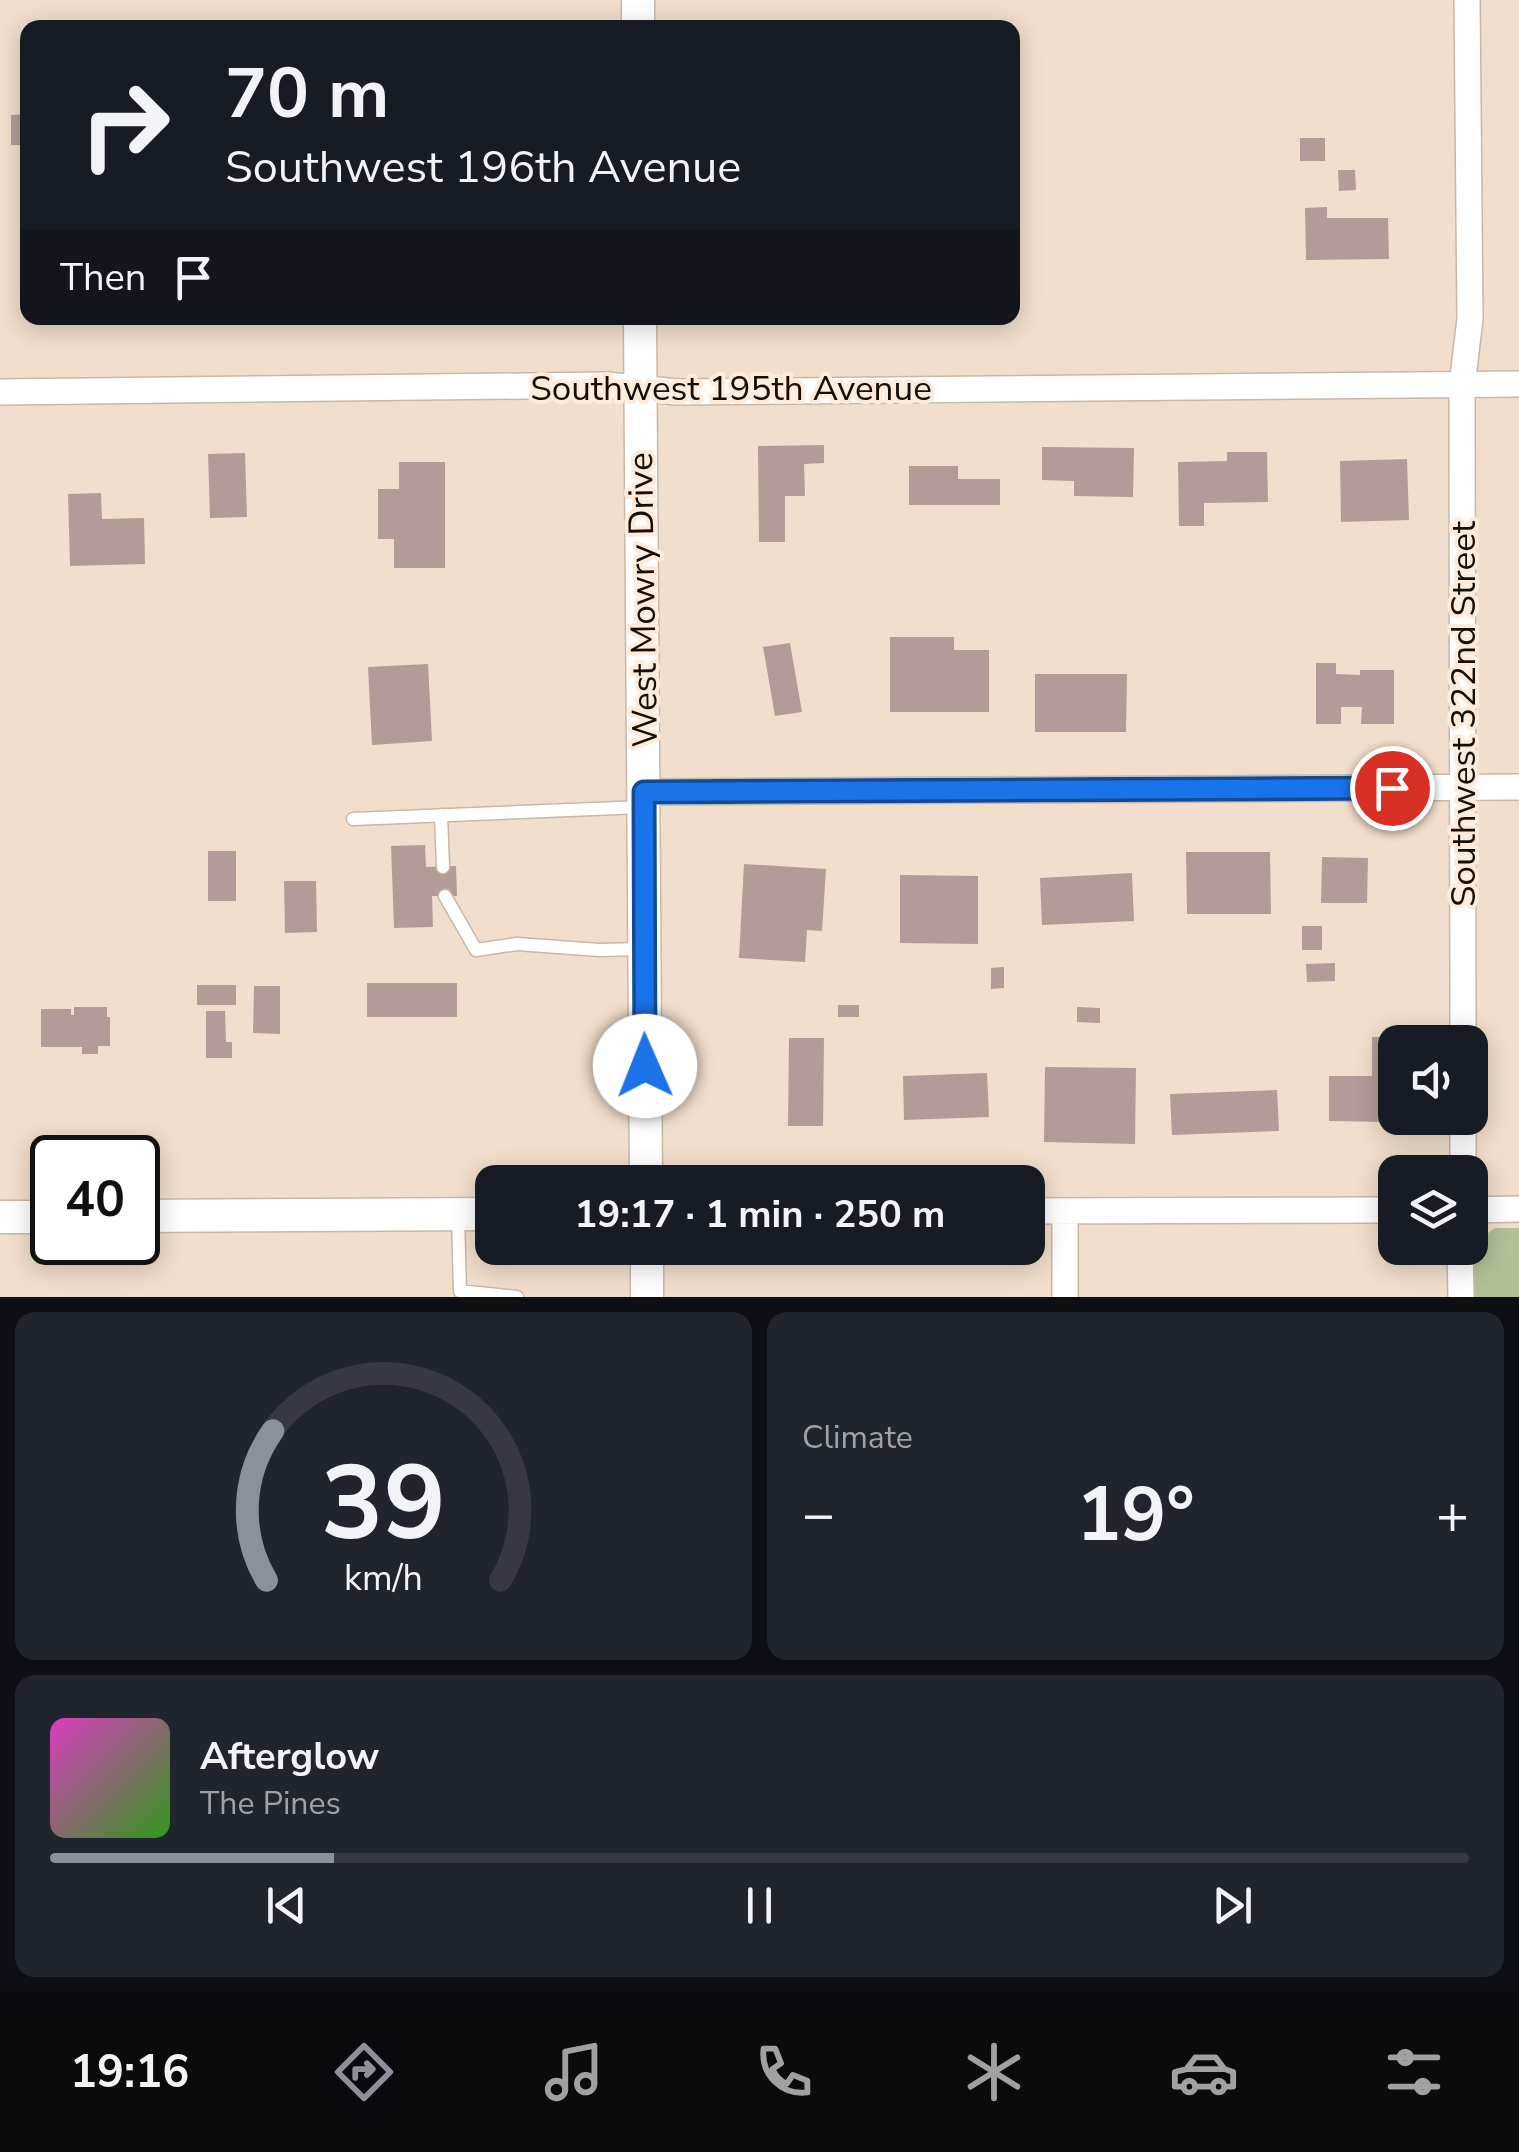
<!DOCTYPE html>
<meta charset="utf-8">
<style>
body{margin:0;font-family:"Nunito Sans",sans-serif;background:#20242c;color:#f1f3f6;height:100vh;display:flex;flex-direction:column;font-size:38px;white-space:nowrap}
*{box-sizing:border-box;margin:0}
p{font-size:32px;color:#9ea1a6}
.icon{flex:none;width:55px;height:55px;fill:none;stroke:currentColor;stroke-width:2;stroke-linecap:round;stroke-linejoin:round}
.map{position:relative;height:1297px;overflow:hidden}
.details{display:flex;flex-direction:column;gap:15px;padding:15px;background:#0d0f14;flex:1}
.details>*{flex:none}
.guide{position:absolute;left:20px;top:20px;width:1000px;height:305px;border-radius:20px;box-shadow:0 5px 25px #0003;background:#171b24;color:#f1f3f6;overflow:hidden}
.fabs{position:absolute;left:1378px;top:1025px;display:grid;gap:20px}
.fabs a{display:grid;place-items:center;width:110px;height:110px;border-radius:20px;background:#171b24;box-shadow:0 5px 25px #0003;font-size:50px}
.speed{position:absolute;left:30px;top:1135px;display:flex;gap:20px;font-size:50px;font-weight:700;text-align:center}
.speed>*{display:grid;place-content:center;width:130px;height:130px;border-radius:50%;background:#171b24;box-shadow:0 5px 25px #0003;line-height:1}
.speed .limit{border:5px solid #111;border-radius:15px;background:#fff;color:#111}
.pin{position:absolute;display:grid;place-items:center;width:85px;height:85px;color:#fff;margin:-42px;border:5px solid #fff;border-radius:50%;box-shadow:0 2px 10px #0007}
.me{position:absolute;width:110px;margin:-55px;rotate:359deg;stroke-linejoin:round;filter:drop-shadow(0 0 8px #0008)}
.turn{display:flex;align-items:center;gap:35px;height:210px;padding:0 40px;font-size:45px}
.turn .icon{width:130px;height:130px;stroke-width:2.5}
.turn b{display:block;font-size:70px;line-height:85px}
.then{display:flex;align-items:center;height:95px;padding:0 40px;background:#0003;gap:20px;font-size:38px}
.big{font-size:75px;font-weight:700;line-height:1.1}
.details .widget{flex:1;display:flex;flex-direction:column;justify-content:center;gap:15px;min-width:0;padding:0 35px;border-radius:20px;background:#20242c}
.details .dial{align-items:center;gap:0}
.dial svg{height:260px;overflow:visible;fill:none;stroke:#363941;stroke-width:7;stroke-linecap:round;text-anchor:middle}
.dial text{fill:#f1f3f6;stroke:none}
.song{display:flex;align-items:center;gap:30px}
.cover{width:120px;height:120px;border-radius:15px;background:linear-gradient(135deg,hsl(310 70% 55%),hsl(110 70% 35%))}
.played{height:10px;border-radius:5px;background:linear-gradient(90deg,#8c9099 20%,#363941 20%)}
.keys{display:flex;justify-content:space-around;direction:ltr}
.heat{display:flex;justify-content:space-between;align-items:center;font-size:55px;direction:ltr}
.details .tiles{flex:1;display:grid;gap:15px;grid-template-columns:1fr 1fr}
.widget:last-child{grid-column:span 2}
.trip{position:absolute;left:475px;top:1165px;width:570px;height:100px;border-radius:20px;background:#171b24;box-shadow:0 5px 25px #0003;font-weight:700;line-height:100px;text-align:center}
.menu{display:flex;height:160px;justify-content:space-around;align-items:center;background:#090b0e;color:#9ea1a6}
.menu .icon{width:70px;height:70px}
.menu .current{color:#8c9099}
.menu b{font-size:45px;color:#f1f3f6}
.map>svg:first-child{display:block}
.green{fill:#b1c096}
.building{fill:#b59b97}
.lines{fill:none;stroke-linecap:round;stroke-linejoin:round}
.service-casing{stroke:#cab7a6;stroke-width:15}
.minor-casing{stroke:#cab7a6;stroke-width:28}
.tertiary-casing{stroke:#cab7a6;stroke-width:35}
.service{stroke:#fff;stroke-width:12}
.minor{stroke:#fff;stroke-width:25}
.tertiary{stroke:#fff;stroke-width:32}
.route-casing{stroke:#114b97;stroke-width:25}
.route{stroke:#1a73e8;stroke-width:18}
.labels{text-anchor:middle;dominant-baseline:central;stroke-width:8;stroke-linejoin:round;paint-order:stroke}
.street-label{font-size:35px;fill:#150f09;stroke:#ffebd9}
</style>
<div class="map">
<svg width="1519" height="1297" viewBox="0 0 1519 1297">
<rect width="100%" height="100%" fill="#f1decc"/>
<path class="green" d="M1495,1228H1519V1297H1466C1468,1265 1466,1248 1495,1228Z"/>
<path class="building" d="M28,114V145H11V115Z
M1300,138H1325V161H1300Z
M1338,170H1355L1356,190L1339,191Z
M1327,207V218H1388L1389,259L1306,260L1305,208Z
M824,445V463L804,464L805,496H785V542H759L758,446Z
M1042,447L1134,448L1133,497L1074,496V481L1042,480Z
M1227,452H1267L1268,502L1204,503V526H1179L1178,462L1227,461Z
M245,453L247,517L210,518L208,454Z
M1407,459L1409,520L1341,522L1340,461Z
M399,462H445V568H394V539H378V489H399Z
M909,466H958V479H1000V505H909Z
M101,493L102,519L144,518L145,564L70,566L68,494Z
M890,637H954V650H989V712H890Z
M790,643L802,712L775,716L763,647Z
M1316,663H1336V674L1360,675V670H1394V724H1361L1362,707H1341V724H1316Z
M428,664L432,741L372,745L368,667Z
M1035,674H1127L1126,732H1035Z
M425,845L426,867L456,866L457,896H432L433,927L394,928L391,846Z
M208,851H236V901H208Z
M1186,852H1270L1271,914H1187Z
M1322,857L1368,858L1367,903H1321Z
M744,864L826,869L822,931L807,930L805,962L739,958Z
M1132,873L1134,921L1042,925L1040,878Z
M900,875L978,876V944L900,943Z
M284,881H316L317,932L285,933Z
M1302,926H1322V950H1302Z
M1335,963V981L1307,982L1306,964Z
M1004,967V988L991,989V968Z
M367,983H457V1017H367Z
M197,985H236V1005H197Z
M254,986H280V1034L253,1033Z
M838,1005H859V1017H838Z
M74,1007H107V1017H110V1046H98V1054H82V1047H41V1009H71V1015H74Z
M1077,1007L1100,1008V1023L1077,1022Z
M206,1011H225L226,1042H232V1058H206Z
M1372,1037H1415V1042H1395V1103H1388L1387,1122L1329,1121V1076H1372Z
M789,1038H824L823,1126H788Z
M1045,1067L1136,1068L1135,1144L1044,1142Z
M987,1073L989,1117L904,1120L903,1076Z
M1277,1090L1279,1131L1172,1135L1170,1094Z"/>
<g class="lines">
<g class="service-casing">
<path id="service" d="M441,815L443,867
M353,819L642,807
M445,896L476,950L517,944L599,950L641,949
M458,1216L460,1291L517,1297"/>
</g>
<g class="minor-casing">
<path id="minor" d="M0,392L607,385L677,392L1519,384
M645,792L1519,787
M1463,1042L1462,385L1470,319L1467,0
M1463,1172V1118
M1470,1210L1519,1209
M1028,1211L1395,1210
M1065,1211V1297
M1460,1248L1461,1297"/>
</g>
<g class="tertiary-casing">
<path id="tertiary" d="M638,0V28
M640,318L646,1182
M138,1216L492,1214
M0,1217H52
M647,1248V1297"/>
</g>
<use href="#service" class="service"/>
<use href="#minor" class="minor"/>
<use href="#tertiary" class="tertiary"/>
</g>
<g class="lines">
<g class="route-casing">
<path id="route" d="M645,1066L644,792L1392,788"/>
</g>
<use href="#route" class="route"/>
</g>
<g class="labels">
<g class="street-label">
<text x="731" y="388">Southwest 195th Avenue</text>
<text transform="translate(643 600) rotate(-91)">West Mowry Drive</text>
<text transform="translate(1463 714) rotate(-90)">Southwest 322nd Street</text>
</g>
</g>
</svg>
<div class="fabs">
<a><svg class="icon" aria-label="sound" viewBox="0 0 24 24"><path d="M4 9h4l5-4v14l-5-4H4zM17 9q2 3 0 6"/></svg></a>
<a><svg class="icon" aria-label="layers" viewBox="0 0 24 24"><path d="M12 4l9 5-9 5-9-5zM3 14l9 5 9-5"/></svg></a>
</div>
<div class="speed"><div class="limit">40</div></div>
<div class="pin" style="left:1392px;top:788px;background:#d93025"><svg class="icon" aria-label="arrive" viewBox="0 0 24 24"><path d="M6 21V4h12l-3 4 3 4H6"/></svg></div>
<svg class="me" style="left:645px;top:1066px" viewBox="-20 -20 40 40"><circle r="19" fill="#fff"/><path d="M0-13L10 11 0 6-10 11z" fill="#1a73e8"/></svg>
<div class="trip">19:17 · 1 min · 250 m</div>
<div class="guide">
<div class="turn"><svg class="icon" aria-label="right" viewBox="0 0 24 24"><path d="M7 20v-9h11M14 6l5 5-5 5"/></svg><div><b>70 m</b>Southwest 196th Avenue</div></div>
<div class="then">Then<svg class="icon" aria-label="arrive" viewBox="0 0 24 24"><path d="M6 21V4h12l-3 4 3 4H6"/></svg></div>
</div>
</div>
<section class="details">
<div class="tiles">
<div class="widget dial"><svg viewBox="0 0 100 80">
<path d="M14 69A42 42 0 1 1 86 69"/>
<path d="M14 69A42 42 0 0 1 16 23" stroke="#8c9099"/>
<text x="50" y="56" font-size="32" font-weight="700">39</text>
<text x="50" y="72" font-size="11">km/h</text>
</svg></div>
<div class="widget"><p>Climate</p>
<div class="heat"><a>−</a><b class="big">19°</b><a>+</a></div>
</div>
<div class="widget">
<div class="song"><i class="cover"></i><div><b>Afterglow</b><p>The Pines</p></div></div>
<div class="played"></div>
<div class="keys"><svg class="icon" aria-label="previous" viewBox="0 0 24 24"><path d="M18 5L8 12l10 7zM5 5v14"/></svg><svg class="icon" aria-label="pause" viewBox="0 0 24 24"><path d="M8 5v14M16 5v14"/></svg><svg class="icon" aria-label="next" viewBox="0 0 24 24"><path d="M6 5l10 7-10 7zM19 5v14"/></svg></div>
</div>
</div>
</section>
<nav class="menu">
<b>19:16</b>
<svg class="icon current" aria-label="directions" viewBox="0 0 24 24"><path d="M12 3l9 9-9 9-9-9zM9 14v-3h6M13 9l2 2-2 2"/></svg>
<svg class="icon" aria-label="music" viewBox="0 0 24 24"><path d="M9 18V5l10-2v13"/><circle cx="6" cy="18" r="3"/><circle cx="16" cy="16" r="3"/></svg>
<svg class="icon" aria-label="phone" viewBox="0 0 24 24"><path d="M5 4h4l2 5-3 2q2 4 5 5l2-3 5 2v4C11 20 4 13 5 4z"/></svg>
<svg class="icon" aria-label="climate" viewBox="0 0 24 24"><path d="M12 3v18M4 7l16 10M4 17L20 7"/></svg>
<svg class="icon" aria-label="car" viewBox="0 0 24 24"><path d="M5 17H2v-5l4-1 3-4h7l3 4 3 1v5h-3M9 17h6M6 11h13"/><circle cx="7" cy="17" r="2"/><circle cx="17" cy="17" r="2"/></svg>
<svg class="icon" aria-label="filters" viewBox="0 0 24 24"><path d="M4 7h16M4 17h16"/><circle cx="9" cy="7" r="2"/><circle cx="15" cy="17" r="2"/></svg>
</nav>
